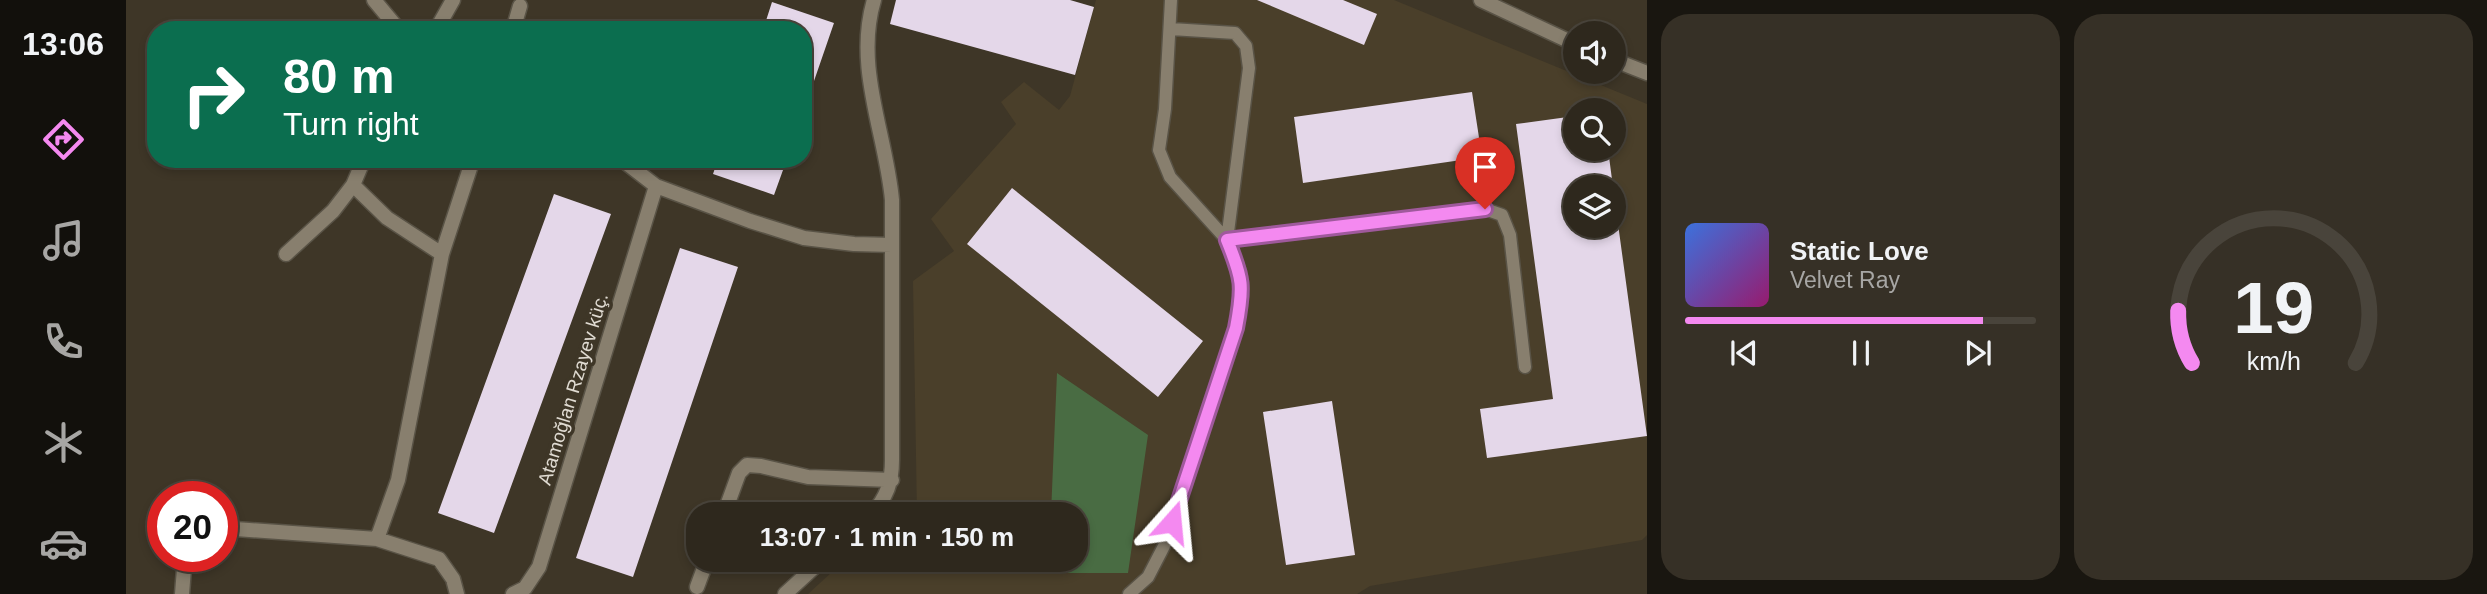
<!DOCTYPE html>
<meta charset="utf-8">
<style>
body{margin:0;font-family:Arial,sans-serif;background:#363026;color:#f1f3f6;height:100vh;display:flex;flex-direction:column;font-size:26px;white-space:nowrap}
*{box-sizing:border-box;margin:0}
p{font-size:23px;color:#a7a6a4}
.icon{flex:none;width:38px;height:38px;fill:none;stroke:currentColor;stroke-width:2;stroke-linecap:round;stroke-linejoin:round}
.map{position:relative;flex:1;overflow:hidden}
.details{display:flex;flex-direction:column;gap:14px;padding:14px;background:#191610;width:840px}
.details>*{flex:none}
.top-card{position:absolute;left:21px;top:21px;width:665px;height:147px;border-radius:28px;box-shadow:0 4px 10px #0003,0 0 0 2px #49443b;background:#0b6e4f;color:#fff;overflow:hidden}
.buttons{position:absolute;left:1437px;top:21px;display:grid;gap:14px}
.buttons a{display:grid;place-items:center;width:63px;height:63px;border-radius:50%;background:#2e281d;box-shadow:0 4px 10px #0003,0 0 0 2px #49443b;font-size:35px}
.speed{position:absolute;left:21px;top:481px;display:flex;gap:14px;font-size:35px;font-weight:700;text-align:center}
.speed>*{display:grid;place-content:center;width:91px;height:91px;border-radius:50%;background:#2e281d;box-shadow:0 4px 10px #0003,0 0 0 2px #49443b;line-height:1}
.speed .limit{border:10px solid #d22;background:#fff;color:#111}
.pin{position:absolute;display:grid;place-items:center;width:60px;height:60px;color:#fff;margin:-72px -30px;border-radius:50% 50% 50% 0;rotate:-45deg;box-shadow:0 0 7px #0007}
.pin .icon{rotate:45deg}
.me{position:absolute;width:77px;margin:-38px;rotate:18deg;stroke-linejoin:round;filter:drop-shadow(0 0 5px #0008)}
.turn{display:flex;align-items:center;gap:24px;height:147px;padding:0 21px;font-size:32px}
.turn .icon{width:91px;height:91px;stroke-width:2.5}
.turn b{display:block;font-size:49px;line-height:60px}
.details .widget{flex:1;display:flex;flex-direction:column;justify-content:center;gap:10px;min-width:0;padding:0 24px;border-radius:28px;background:#363026}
.details .dial{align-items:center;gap:0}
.dial svg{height:182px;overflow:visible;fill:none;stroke:#49443b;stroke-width:7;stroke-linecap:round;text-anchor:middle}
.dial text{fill:#f1f3f6;stroke:none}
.song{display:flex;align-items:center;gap:21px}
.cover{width:84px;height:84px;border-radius:10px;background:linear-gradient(135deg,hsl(220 70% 55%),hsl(320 70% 35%))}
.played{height:7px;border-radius:4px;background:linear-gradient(90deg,#f489f0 85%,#49443b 85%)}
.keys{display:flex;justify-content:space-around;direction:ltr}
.details .tiles{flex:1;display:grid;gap:14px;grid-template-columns:repeat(2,1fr)}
.trip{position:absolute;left:560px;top:502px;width:402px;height:70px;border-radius:28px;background:#2e281d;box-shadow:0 4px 10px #0003,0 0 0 2px #49443b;font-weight:700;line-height:70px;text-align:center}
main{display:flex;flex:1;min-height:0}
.dock{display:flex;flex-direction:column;width:126px;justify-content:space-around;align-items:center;background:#12100c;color:#a7a6a4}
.dock .icon{width:49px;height:49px}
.dock .active{color:#f489f0}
.dock b{font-size:32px;color:#f1f3f6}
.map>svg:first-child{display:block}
.built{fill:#4a3f2a;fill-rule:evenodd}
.green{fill:#496c43}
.building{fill:#e4d7e9}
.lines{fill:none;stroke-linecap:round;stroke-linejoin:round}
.service-casing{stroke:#595346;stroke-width:15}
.minor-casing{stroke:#595346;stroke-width:17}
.tertiary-casing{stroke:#595346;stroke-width:17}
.service{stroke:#887f6e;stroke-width:12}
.minor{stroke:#887f6e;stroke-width:14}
.tertiary{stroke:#887f6e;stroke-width:14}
.route-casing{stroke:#9f599c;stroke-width:18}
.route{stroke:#f489f0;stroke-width:12}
.labels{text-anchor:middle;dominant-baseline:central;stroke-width:7;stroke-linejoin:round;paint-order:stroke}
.street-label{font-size:19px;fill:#e0dbd2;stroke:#3e3627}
</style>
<main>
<nav class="dock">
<b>13:06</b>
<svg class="icon active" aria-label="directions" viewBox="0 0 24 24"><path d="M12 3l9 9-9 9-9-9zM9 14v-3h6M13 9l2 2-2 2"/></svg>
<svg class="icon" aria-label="music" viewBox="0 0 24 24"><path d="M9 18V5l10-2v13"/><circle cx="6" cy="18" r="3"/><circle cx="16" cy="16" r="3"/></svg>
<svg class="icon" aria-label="phone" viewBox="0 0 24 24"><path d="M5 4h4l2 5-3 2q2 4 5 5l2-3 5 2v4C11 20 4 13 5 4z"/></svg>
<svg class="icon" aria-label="climate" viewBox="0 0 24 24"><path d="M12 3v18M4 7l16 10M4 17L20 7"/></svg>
<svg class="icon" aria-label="car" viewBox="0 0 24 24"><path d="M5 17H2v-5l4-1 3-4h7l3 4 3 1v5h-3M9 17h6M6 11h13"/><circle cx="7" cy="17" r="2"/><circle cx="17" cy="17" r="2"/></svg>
</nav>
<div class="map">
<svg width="1521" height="594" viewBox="0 0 1521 594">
<rect width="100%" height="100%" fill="#3e3627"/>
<path class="built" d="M970,0H1268L1521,104V535L1516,540L1244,586L1231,594H682L719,560H950V514H791L787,281L828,251L805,219L890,124L875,102L898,82L933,110L944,96ZM1449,110H1488V149H1449ZM1449,187H1488V226H1449Z"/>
<path class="green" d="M931,373L1022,435L1002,573H923L924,560H950V514H925Z"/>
<path class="building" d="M770,0H944L968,7L949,75L764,24Z
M1131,0H1217L1251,14L1238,45Z
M646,2L708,23L678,110L677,30H637Z
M1346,92L1356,157L1177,183L1168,117Z
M1449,116V149H1482L1487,187H1449V226H1488L1489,202L1521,436L1361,458L1354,409L1427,399L1390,124Z
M592,159H661L648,195L587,174Z
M886,188L1077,341L1032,397L841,244Z
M428,194L485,214L368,533L312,513Z
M554,248L612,267L507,577L450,558Z
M1206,401L1229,555L1160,565L1137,412Z"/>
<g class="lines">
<g class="service-casing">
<path id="service" d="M1045,29L1109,33L1120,46L1123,68L1101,240L1359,209L1376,215L1384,235L1399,367
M1003,594L1022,577L1038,546L1109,328L1116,295L1114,272L1101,240L1044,177L1033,150L1039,109L1045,0"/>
</g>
<g class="minor-casing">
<path id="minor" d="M248,0L273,30
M310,30L327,0
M387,30L394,6
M495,159L530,186L624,221L678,238L728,244L766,245
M227,185L261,218L316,254
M160,254L207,211L227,185L238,159
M598,514L613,473L621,465L635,466L682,477L766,480
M746,514C761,497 766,482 766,460V200C760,134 728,67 748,0
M96,528L251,539L313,559L327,579L331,594
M251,539L272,480L316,254L347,159
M571,587L581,560
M56,594L59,556
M387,594L399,588L413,567L530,186
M659,594L696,560"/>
</g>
<g class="tertiary-casing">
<path id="tertiary" d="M1355,0L1449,44
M1488,60L1521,73"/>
</g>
<use href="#service" class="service"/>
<use href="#minor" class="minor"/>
<use href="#tertiary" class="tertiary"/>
</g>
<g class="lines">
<g class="route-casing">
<path id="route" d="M1046,522L1110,328C1118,286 1117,279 1101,240L1359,209"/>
</g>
<use href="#route" class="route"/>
</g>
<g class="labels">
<g class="street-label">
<text transform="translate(447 389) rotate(-73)">Atamoğlan Rzayev küç.</text>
</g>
</g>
</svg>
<div class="buttons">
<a><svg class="icon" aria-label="sound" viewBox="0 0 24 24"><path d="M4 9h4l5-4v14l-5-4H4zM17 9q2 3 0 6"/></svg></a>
<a><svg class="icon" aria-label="search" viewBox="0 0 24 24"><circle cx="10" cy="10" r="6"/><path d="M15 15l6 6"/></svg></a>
<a><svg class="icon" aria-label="layers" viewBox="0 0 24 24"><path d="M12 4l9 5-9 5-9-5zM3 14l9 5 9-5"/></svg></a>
</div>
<div class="speed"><div class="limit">20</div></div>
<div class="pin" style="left:1359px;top:209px;background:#d93025"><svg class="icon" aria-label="arrive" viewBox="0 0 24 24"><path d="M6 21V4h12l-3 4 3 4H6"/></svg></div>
<svg class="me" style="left:1046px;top:522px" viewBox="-20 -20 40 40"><path d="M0-17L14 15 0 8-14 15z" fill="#f489f0" stroke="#fff" stroke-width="4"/></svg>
<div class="trip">13:07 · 1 min · 150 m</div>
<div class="top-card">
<div class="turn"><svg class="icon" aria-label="right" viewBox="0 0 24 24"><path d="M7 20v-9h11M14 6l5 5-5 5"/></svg><div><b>80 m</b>Turn right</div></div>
</div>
</div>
<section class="details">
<div class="tiles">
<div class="widget">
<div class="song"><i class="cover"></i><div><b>Static Love</b><p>Velvet Ray</p></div></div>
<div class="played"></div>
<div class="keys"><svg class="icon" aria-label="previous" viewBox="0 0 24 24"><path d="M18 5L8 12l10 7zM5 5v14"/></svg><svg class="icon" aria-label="pause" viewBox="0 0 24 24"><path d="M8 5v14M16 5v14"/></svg><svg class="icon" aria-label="next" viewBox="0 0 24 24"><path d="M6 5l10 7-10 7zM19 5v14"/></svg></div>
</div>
<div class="widget dial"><svg viewBox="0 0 100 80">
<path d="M14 69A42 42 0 1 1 86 69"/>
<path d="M14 69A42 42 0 0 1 8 46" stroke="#f489f0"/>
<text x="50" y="56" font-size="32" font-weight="700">19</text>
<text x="50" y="72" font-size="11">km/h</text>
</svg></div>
</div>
</section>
</main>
